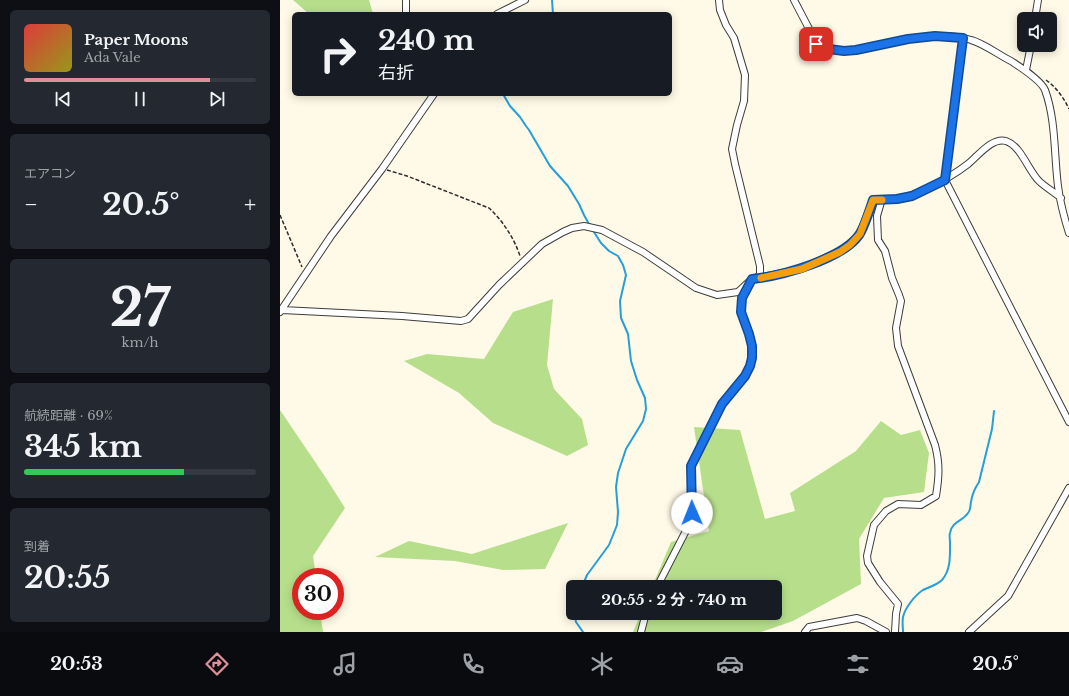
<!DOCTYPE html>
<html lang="ja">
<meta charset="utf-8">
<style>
body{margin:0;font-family:"Libre Baskerville","Noto Sans JP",serif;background:#242831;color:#f1f3f6;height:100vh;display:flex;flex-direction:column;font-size:15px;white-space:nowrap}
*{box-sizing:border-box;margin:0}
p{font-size:13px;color:#9ea1a6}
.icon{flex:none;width:22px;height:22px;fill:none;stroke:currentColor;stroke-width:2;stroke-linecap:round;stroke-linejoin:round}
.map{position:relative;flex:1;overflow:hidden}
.details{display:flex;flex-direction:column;gap:10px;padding:10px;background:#0d0f14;width:280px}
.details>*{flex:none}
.guide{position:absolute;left:12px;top:12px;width:380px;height:84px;border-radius:6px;box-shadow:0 2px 10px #0003;background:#171b24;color:#f1f3f6;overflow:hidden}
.buttons{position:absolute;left:737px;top:12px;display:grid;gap:8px}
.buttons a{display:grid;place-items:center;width:40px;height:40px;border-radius:6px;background:#171b24;box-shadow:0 2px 10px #0003;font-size:20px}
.speed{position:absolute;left:12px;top:568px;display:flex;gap:8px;font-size:20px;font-weight:700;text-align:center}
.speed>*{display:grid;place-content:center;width:52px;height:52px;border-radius:50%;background:#171b24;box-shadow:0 2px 10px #0003;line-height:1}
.speed .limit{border:6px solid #d22;background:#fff;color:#111}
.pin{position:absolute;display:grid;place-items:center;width:34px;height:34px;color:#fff;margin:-17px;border-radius:8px;box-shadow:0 2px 6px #0006}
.me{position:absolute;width:44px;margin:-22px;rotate:359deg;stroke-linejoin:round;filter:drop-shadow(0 0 3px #0008)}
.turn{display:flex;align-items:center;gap:14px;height:84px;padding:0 20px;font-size:18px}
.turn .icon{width:52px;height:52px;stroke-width:2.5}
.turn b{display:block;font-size:28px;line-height:34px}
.big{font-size:30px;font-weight:700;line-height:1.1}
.details .card{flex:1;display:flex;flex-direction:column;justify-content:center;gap:6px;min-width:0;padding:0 14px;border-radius:6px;background:#242831}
.details .dial{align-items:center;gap:0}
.dial b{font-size:52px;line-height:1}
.song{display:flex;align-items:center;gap:12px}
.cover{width:48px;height:48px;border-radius:6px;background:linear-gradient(135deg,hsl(0 70% 55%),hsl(60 70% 35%))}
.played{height:4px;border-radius:2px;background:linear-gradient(90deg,#de8f9a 80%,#363941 80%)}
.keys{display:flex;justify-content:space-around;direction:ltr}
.heat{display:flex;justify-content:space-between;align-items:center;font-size:22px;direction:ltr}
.charge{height:6px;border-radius:3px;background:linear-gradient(90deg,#34c759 69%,#363941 0)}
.trip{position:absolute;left:286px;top:580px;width:216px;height:40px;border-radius:6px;background:#171b24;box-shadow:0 2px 10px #0003;font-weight:700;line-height:40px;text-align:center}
.dock{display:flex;height:64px;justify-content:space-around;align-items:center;background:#090b0e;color:#9ea1a6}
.dock .icon{width:28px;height:28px}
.dock .current{color:#de8f9a}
.dock b{font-size:18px;color:#f1f3f6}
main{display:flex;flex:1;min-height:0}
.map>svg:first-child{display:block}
.forest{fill:#b7df8b}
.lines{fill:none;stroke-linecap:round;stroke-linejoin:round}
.stream{stroke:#259fdb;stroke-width:2}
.street-casing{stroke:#3d3d3d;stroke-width:8}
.path{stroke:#2c2c2c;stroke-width:1.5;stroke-dasharray:4 2;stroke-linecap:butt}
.street{stroke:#fff;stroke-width:6}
.route-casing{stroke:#114b97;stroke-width:10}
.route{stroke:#1a73e8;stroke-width:7}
.slow{stroke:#f59e0b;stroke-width:7}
</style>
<main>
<section class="details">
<div class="card">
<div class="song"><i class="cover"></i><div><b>Paper Moons</b><p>Ada Vale</p></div></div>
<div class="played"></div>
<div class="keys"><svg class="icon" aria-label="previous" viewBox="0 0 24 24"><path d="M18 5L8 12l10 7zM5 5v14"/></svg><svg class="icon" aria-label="pause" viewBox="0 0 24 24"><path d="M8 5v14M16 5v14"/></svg><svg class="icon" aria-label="next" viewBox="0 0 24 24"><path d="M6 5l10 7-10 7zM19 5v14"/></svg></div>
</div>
<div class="card"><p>エアコン</p>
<div class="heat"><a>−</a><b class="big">20.5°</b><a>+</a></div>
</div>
<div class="card dial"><b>27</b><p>km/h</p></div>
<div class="card"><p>航続距離 · 69%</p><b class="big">345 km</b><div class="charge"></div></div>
<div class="card"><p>到着</p><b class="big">20:55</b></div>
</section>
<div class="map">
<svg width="789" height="632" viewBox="0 0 789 632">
<rect width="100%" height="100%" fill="#fff9e7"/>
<path class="forest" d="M13,0H89L93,14H29Z
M273,299L267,365L274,389L302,419L308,445L287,456L213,423L179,393L124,361L147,354L204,359L233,312Z
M0,410L44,475L65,508L33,556L36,577H21V611H40L43,632H0Z
M601,421L621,435L640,430L649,453L644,492L604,498L579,539L581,584L513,621L481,632H353L361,613H495V587H372L391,542L429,531L414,427L460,430L485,519L515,511L510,493L576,451Z
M288,523L265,569L223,570L175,561L95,557L129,541L192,554Z"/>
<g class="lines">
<path class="stream" d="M272,0L273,14
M223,94L230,106L240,117L246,126L249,130L270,166L288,186L299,204L304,215L310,226
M302,587L307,575L329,545L337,525L338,512L336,487L338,473L346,449L363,421L366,409L365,398L357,380L351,361L348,334L341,318L340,301L346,275L343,265L338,256L329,251L321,243L312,229
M294,613L296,622L303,632
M623,632C623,627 622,622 623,617C625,608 635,595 643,590C649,587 657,585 662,580C671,570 670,555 670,542C670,539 669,535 670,533C672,521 683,521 688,513C691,510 690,506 691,502C692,494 695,488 699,482L712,429L714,411"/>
<g class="street-casing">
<path id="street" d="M126,0V14
M439,0L440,10L446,25L454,38L465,75L464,101L457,125L452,149L455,164L480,266V274L476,279
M514,0L537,44C541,46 546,49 551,49C577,54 603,43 628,39C649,36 671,34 691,40C703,43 719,55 731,61C740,67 761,80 765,90C776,120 774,155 778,186C780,202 784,217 789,233
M217,14L245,0
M755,19L758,0
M683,38L665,180L789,422
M746,70L751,45
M602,199L597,216L598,240L605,251L612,278L619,295L621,301L616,328L618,346L655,445C660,464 659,477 656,496L641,505L618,504L606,511L594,525L587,556L588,563L600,582L618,604L616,614L615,632
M2,310L122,316L181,321L188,319L219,285L262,244L283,232L292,228L304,226L322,230L363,252L416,288L437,295L458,292L472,279L521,269L560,251L570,245L580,234L593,200C606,199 620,200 632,195C637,194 642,191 646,189C661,182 675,174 688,164C698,156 712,137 726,141C741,146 748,170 759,181C765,187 774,192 781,198
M0,312L51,236L102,169L154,94
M377,587L411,521L412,513L411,466L442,404L465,376L470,366L472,358V346L469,334L461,312L462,298L470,284
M361,632L366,613
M525,632L529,627L577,618L586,621L606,632
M689,632L728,596L789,488"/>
</g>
<path class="path" d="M766,80C776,87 784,98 789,109
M107,170L127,176L209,208C223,221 234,238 240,256
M0,215L22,267"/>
<use href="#street" class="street"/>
</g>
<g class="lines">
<g class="route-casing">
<path id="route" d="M412,513L411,466L442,404L465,376L470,366L472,358V346L469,334L461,312L462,298L472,279C502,276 562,259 579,235C584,228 590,209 593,200L617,199L632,196L665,180L683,38L655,36L628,39L576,50L564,51L549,49L536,44"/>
</g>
<use href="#route" class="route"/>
<path class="slow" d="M481,278L522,269L560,252L570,245L580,234L593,200H602"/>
</g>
</svg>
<div class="buttons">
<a><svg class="icon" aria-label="sound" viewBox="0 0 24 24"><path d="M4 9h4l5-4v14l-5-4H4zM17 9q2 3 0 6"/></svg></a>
</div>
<div class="speed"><div class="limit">30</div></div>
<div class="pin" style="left:536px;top:44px;background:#d93025"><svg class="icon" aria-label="arrive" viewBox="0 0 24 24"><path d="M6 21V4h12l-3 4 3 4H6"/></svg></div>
<svg class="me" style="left:412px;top:513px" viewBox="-20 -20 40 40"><circle r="19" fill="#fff"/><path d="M0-13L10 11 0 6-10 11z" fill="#1a73e8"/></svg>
<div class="trip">20:55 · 2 分 · 740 m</div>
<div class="guide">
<div class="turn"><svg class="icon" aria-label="right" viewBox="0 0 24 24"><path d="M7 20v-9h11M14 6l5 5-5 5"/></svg><div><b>240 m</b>右折</div></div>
</div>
</div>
</main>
<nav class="dock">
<b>20:53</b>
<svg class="icon current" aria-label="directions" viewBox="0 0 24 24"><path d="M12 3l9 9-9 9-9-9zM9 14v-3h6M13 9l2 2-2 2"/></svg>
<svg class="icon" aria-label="music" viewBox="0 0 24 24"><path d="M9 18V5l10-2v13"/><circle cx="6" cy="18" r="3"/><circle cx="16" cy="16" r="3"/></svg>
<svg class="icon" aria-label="phone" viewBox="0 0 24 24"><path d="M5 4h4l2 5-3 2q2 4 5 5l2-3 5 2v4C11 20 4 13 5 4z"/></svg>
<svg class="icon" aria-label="climate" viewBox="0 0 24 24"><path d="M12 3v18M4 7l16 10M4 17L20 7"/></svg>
<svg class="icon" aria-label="car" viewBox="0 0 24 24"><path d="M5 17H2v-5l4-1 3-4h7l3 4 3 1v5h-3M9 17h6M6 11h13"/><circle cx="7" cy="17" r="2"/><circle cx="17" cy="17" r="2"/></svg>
<svg class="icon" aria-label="filters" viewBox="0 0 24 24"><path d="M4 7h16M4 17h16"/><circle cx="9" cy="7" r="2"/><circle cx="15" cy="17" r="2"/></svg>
<b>20.5°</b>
</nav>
